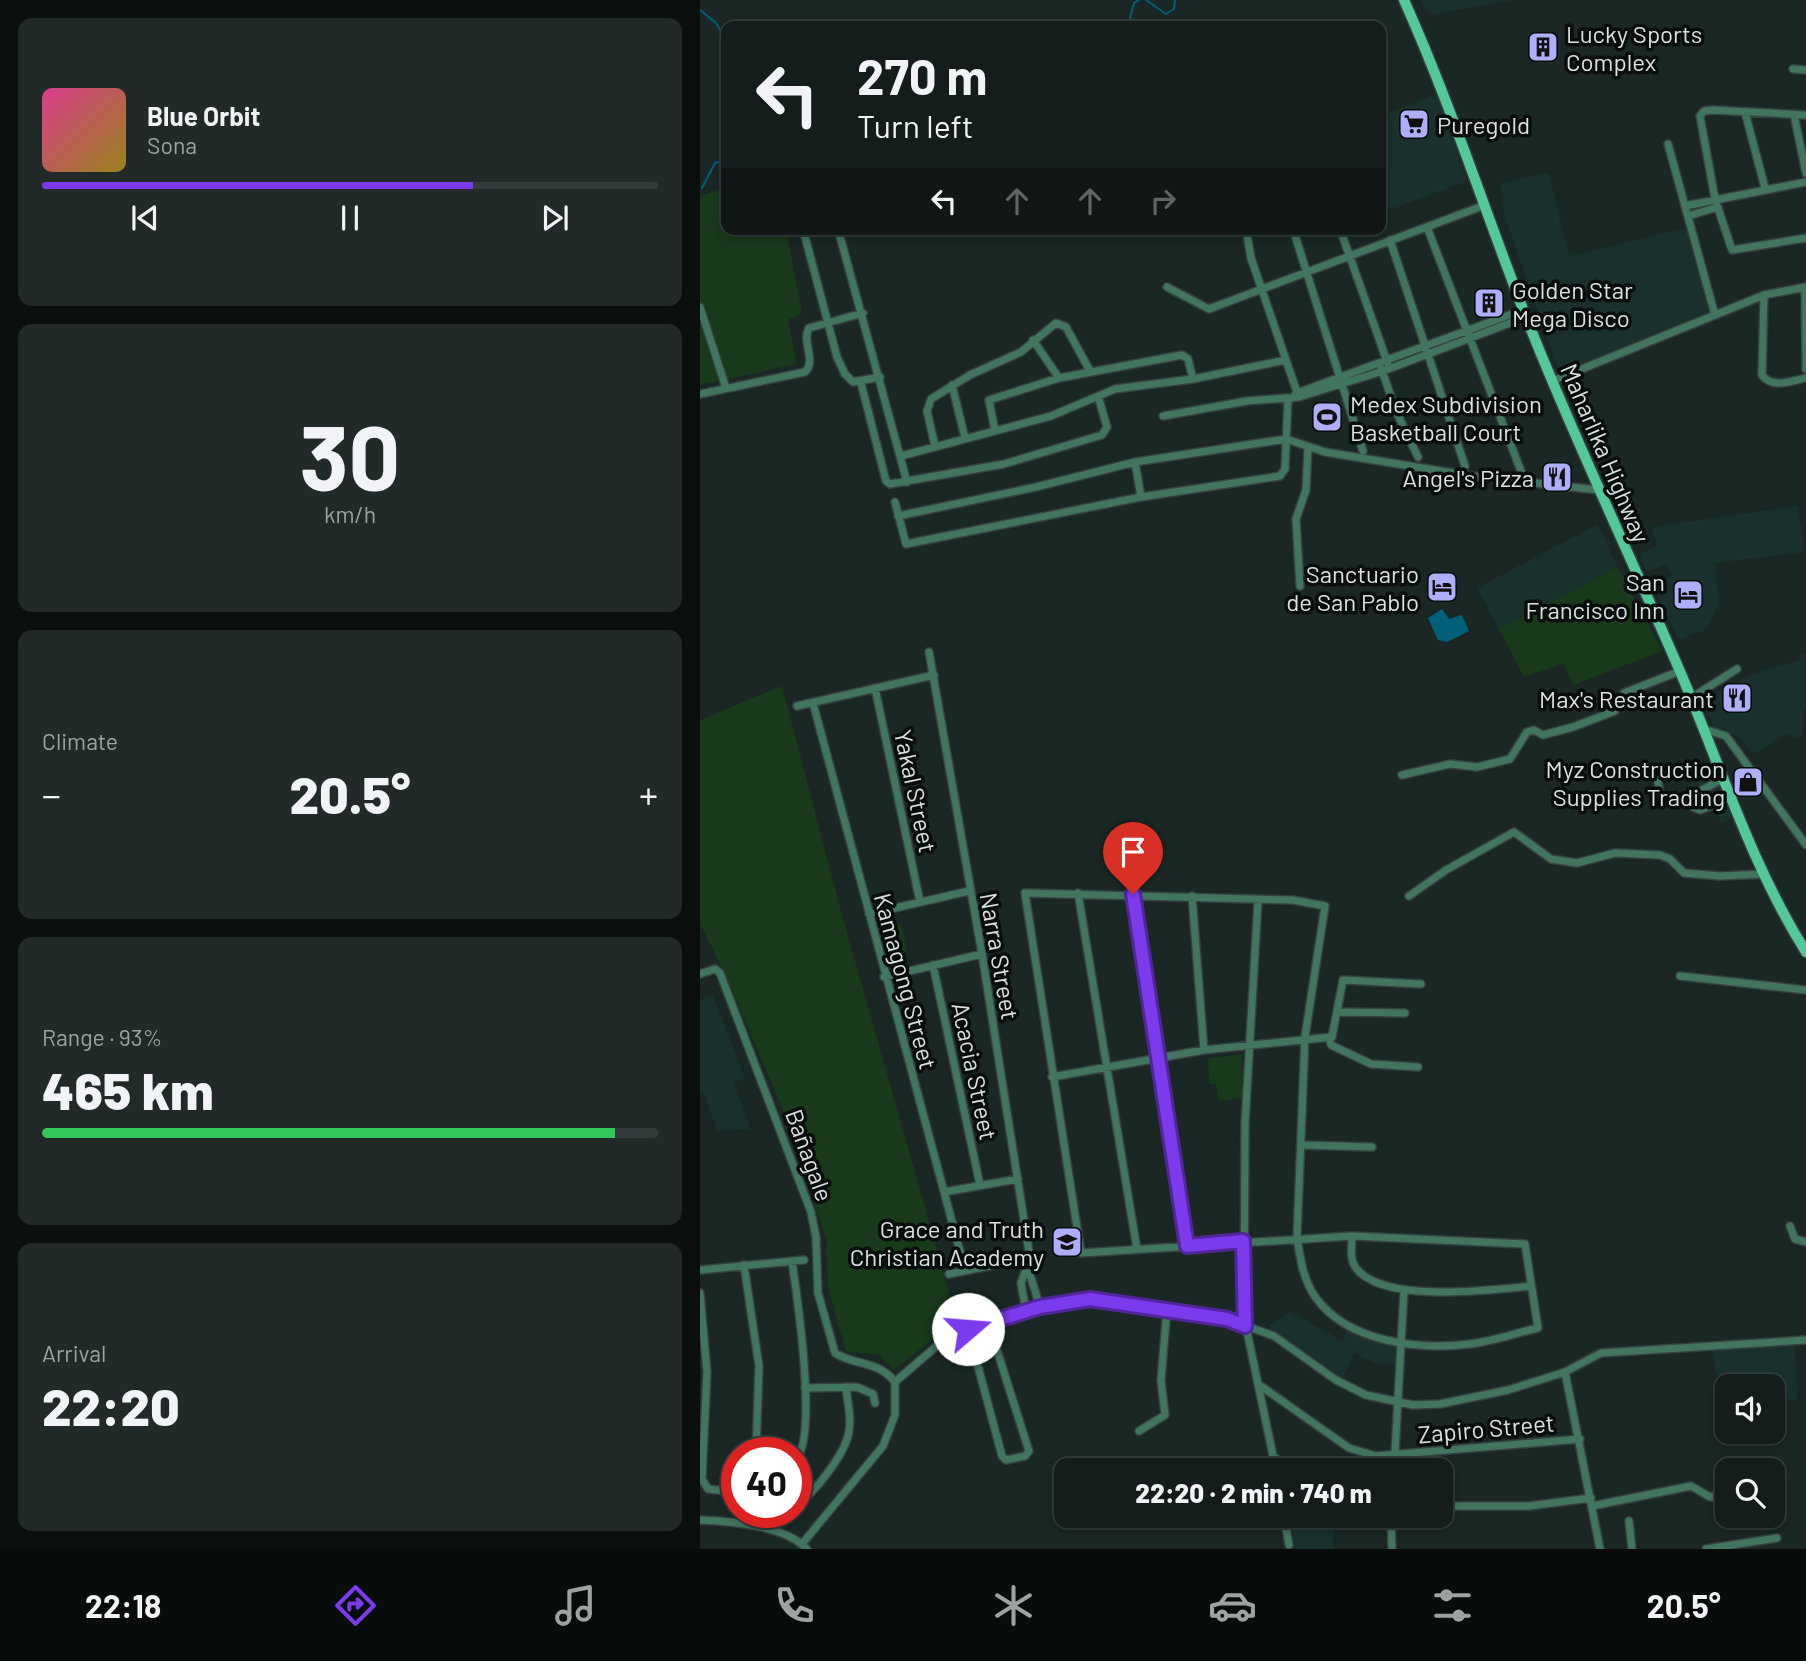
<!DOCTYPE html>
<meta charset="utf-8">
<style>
body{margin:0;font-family:Barlow,sans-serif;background:#212a29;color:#f1f3f6;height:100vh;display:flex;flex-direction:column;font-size:26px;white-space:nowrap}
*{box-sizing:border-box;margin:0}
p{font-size:23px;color:#9da2a3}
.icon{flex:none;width:38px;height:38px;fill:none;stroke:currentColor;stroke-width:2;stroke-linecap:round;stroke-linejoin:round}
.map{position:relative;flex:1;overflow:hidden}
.sheet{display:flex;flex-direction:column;gap:18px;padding:18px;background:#0b100f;width:700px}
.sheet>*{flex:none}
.banner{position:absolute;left:21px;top:21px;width:665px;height:214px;border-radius:14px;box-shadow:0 4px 10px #0003,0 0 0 2px #333b3b;background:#141d1c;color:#f1f3f6;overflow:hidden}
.buttons{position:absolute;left:1015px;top:1374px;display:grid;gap:14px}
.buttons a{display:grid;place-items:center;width:70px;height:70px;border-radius:14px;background:#141d1c;box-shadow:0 4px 10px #0003,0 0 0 2px #333b3b;font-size:35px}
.speed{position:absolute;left:21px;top:1437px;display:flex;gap:14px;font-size:35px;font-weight:700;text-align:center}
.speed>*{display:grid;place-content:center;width:91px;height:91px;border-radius:50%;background:#141d1c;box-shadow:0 4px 10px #0003,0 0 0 2px #333b3b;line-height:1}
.speed .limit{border:10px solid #d22;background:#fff;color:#111}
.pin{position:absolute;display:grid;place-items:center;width:60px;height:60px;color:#fff;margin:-72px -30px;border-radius:50% 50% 50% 0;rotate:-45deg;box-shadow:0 0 7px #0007}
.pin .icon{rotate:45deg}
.me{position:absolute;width:77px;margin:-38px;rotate:72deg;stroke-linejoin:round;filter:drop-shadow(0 0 5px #0008)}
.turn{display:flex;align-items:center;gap:24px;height:147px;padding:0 21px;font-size:32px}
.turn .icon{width:91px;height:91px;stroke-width:2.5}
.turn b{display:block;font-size:49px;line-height:60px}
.lanes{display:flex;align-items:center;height:66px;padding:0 21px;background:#0003;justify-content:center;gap:35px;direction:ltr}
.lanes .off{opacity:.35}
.big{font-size:52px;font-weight:800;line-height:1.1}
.sheet .card{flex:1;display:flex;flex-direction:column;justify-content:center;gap:10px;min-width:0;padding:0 24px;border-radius:14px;background:#212a29}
.sheet .dial{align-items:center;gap:0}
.dial b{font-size:91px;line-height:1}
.song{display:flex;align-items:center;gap:21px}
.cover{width:84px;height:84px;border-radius:10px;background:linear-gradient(135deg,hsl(330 70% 55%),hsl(50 70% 35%))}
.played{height:7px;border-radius:4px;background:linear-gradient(90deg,#7c3aed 70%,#333b3b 70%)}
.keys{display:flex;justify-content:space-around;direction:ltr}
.heat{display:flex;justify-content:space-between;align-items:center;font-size:38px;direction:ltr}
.charge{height:10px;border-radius:5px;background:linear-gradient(90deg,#34c759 93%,#333b3b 0)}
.trip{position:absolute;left:354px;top:1458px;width:399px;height:70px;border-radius:14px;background:#141d1c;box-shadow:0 4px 10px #0003,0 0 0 2px #333b3b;font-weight:800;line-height:70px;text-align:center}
.dock{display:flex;height:112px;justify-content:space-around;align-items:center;background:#080c0b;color:#9da2a3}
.dock .icon{width:49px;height:49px}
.dock .current{color:#7c3aed}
.dock b{font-size:32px;color:#f1f3f6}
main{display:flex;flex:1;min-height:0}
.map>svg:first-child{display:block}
.built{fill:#1a302d}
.green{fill:#19391b}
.water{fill:#00607a}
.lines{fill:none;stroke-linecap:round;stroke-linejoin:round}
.stream{stroke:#00607a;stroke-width:2}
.minor-casing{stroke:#35413f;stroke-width:10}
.major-casing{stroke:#35413f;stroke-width:13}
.minor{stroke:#427560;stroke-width:7}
.major{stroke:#54c79b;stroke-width:10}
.route-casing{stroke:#51269a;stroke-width:18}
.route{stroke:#7c3aed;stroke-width:12}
.labels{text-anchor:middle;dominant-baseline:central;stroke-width:7;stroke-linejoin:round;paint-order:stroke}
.poi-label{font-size:24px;fill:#dae2e1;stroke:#090e0d;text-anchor:end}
.street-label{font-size:24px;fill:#dae2e1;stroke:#090e0d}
</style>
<main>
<section class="sheet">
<div class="card">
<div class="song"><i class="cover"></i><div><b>Blue Orbit</b><p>Sona</p></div></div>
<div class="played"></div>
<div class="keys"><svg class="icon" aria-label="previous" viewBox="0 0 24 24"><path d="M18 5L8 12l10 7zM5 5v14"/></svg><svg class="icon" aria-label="pause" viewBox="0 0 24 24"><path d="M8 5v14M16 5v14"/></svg><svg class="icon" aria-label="next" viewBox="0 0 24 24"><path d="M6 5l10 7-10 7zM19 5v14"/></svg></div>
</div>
<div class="card dial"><b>30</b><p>km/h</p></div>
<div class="card"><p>Climate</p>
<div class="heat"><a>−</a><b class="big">20.5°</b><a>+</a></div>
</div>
<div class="card"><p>Range · 93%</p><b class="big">465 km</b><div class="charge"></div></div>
<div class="card"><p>Arrival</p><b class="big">22:20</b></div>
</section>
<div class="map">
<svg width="1106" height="1549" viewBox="0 0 1106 1549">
<rect width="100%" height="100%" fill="#1a2725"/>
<path class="built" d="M721,0H814L730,15Z
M736,94L767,181L681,213V116Z
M849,173L869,256L990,227L1011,311L859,372L805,217L800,183Z
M1098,506L1105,552L1015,563L1019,604L1007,629L979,640L953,586L972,575L965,565L947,572L939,554L958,545L951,527Z
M898,524L918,567L799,629L777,588Z
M1103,653L1106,654V709L1103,711V734L1094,740L1090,733L1053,754L1038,737L1023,728L1014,727L1003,704L1012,696L1053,674L1099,660Z
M1015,772L1033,817L1021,823L1016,809L994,812L988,784Z
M13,995L45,1078L34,1083L51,1129L17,1131L4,1093L0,1094V999Z
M590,1311L642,1341L649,1327L685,1339L699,1346L698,1366L675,1363L655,1353L642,1378L569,1326Z
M1095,1344L1097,1400H1073V1386H1027V1399H1022L1011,1349Z
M590,1516L634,1518L633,1549H594Z"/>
<path class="green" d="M26,188V229H86L102,313L88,320L97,364L0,385V196Z
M918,567L962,651L874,685L863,664L824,677L799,629Z
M82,686L142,915L257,1320L194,1370L179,1355L146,1351L128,1287L126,1238L82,1108L24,971L0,924V720Z
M201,923L207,952L190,955L185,926Z
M542,1054V1098L519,1101L516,1084H509L508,1058Z"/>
<path class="water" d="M742,609L749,619L762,615L769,631L747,642L738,640L728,618Z"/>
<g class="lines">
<path class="stream" d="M446,0L466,14L474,9L475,0
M0,10L16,23L26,39
M428,26L434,3L439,0
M2,188L15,163L26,160"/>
<g class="minor-casing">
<path id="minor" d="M1093,69L1106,70
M1045,112L1065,188
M1094,115L1106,173
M1106,115L1013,110L1004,111L1000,116L1015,199L1032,250L1106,238
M985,206L1106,182
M988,216L1018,207
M727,227L821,471
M103,229L137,357L145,374L153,382L180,377
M138,229L207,482
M546,229L551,258L598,395
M593,229L663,451
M640,229L688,364
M690,240L765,466
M467,287L509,309L785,205
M1105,287L1106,369
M1064,295L1062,375C1072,389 1091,381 1106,378
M0,307L26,388
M1015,315L1064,295L1106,287
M333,340L359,378
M681,368L696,411L718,457
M852,381L1015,315L968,144
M161,383L186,481L190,484L304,464L402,435L407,427L398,396
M252,385L265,438
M0,394L105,372C117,360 101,342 109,328L163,313
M592,398L597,393L823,310
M463,416L547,401L599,397L683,371L826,317
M295,431L289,400L359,378L482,355L488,359L493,379
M235,446L227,411L231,399L270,375L321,352L356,323L366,327L390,371
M201,456L351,416L415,389L493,379L586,360
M435,462L441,497
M195,502L206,544L441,497L580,476L585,469L588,399
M198,516L336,487L435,462L586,439L625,452L771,476L898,490
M600,586L596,519L606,490L608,448
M229,652L282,954L330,1258L321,1283L326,1311
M175,688L220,902
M991,698L1037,669
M113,703L265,1270
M97,706L234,675
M1004,729L1026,736L1106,845
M956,774L961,797L966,800L988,797L993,807L1000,810L1033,797
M702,775L750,764L777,767L810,759L827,732L834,730L843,735L873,727L915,711L924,693L980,671
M988,797L1025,778
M378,893L437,1249
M433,894L487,1246
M492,896L504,1050
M709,896L746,870L814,832L851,859L877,863L915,853L960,855L970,859L984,873L1020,876L1065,874
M558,901L545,1124L544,1317L576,1470
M169,914L269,891
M233,965L280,1185
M0,974L15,969L20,973L111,1212L116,1237L118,1293L135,1353C155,1366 178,1360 195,1382
M980,976L1106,990
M184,977L282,954
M637,1012L705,1013
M629,1037L631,1045L671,1064L718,1067
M352,1077L504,1050L632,1037L643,980L721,984
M602,1145L672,1147
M244,1192L318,1179
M1090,1226L1095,1239L1106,1242
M652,1236C652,1245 649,1259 656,1268C683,1304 791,1290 831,1286
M825,1244L652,1236L381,1253L325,893L593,900L625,906L605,1037L597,1237C600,1258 603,1280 616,1298C649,1343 720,1350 770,1344C793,1341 816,1333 838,1328L825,1244
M92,1261C97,1295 118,1437 96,1459
M44,1265L59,1366L56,1452
M328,1268L340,1307
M0,1270L104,1260
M249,1274L330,1258
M0,1293L7,1372L2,1479L8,1489L37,1492
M268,1329L302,1456L306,1460L325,1456L329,1451L288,1322
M865,1372L900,1549
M558,1384L649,1448L676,1456L880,1439
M105,1388L157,1387L173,1394L175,1403
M439,1431L465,1415L461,1380L467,1309
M574,1457L594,1470
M533,1470L575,1467
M694,1470L704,1291
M96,1505C115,1493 146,1453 149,1431C152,1417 147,1401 146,1387
M740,1506H829L891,1498
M892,1506L991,1486L1010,1497L1027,1494
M584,1516L589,1545
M691,1516L692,1549
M0,1520C30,1521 86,1526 107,1549
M929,1521L932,1549
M44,1524L48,1512
M102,1544L183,1446L195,1415V1382L239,1344L268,1329L359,1302L390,1299L527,1319L574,1336L636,1380L666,1395L713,1405L740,1404L808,1390L865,1372L901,1353L1106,1340
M1006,1549L1077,1538"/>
</g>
<g class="major-casing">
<path id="major" d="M704,0C752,107 787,218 830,327C877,445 932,559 982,676C1021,768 1053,868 1106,952"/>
</g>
<use href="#minor" class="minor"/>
<use href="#major" class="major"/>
</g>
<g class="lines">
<g class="route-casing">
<path id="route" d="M268,1329L340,1307L390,1299L527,1319L545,1326L543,1241L487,1246L433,894"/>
</g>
<use href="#route" class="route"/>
</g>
<defs>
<g id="building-square" transform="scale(1.575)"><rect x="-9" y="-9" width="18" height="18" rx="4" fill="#afaefa" stroke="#090e0d"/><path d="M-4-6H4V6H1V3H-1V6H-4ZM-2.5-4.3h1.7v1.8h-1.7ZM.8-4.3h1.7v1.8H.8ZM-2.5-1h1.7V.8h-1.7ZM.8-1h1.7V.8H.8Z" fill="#111"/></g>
<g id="supermarket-square" transform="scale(1.575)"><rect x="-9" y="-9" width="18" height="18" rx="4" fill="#afaefa" stroke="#090e0d"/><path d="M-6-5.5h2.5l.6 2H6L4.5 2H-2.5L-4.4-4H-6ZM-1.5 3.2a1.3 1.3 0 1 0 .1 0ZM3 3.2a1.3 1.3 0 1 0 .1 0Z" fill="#111"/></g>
<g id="stadium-square" transform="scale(1.575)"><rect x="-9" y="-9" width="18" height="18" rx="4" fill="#afaefa" stroke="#090e0d"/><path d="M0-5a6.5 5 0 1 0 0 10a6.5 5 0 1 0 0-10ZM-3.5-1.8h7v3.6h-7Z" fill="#111"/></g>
<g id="restaurant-square" transform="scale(1.575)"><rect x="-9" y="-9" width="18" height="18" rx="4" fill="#afaefa" stroke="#090e0d"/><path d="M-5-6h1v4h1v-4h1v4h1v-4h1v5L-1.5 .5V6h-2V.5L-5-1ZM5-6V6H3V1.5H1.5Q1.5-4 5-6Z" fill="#111"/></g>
<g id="hotel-square" transform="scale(1.575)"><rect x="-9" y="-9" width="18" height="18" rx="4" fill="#afaefa" stroke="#090e0d"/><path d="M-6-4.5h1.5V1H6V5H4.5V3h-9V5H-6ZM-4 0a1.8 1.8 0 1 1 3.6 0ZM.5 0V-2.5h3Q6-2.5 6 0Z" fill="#111"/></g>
<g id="shop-square" transform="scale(1.575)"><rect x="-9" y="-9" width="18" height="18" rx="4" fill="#afaefa" stroke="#090e0d"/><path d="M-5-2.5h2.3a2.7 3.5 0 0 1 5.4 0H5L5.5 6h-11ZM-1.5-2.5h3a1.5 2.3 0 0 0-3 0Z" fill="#111"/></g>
<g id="school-square" transform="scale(1.575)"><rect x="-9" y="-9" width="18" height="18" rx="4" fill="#afaefa" stroke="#090e0d"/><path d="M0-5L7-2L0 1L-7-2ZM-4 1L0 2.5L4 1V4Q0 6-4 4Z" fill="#111"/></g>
</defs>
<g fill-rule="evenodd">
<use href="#building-square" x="843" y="47"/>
<use href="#supermarket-square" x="714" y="124"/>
<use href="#building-square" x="789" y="303"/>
<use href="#stadium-square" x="627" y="417"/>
<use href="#restaurant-square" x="857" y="477"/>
<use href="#hotel-square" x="742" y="587"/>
<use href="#hotel-square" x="988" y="595"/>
<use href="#restaurant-square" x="1037" y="698"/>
<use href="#shop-square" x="1048" y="782"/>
<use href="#school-square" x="367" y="1242"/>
</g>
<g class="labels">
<g class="poi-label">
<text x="866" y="33" text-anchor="start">Lucky Sports<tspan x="866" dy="28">Complex</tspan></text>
<text x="737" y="124" text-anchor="start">Puregold</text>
<text x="812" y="289" text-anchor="start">Golden Star<tspan x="812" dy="28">Mega Disco</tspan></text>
<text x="650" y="403" text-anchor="start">Medex Subdivision<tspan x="650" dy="28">Basketball Court</tspan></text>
<text x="834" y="477">Angel's Pizza</text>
<text x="719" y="573">Sanctuario<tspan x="719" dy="28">de San Pablo</tspan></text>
<text x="965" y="581">San<tspan x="965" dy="28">Francisco Inn</tspan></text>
<text x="1014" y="698">Max's Restaurant</text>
<text x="1025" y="768">Myz Construction<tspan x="1025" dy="28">Supplies Trading</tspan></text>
<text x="344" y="1228">Grace and Truth<tspan x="344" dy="28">Christian Academy</tspan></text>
</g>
<g class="street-label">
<text transform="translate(906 453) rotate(67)">Maharlika Highway</text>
<text transform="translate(216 791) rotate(78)">Yakal Street</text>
<text transform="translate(300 956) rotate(80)">Narra Street</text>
<text transform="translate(206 981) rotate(75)">Kamagong Street</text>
<text transform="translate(275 1071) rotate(78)">Acacia Street</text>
<text transform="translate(110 1155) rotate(70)">Bañagale</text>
<text transform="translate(786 1428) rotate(-5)">Zapiro Street</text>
</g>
</g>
</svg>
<div class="buttons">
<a><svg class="icon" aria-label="sound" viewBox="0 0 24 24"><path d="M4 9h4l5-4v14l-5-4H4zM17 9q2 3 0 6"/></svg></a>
<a><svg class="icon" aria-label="search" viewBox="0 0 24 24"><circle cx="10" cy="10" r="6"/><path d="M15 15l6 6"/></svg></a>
</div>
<div class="speed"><div class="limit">40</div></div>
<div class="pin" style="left:433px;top:894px;background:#d93025"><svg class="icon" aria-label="arrive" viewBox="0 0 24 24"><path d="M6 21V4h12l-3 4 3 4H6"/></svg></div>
<svg class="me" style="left:268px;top:1329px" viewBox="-20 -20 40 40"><circle r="19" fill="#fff"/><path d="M0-13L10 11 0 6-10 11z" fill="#7c3aed"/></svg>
<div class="trip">22:20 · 2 min · 740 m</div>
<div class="banner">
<div class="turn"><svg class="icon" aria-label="left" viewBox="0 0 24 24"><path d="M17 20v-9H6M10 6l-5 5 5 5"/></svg><div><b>270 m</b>Turn left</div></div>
<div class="lanes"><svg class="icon" aria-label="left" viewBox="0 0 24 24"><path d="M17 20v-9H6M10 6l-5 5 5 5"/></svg><svg class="icon off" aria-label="ahead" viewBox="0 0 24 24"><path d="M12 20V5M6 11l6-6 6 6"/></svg><svg class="icon off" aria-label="ahead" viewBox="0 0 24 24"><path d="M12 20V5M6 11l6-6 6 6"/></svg><svg class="icon off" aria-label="right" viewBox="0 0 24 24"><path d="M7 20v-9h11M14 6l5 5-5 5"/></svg></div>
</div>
</div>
</main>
<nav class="dock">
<b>22:18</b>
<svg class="icon current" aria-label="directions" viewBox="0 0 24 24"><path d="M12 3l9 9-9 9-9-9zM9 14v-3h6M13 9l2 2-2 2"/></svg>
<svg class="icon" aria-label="music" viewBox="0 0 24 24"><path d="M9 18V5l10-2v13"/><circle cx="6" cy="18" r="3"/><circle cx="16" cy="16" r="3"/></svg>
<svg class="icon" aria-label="phone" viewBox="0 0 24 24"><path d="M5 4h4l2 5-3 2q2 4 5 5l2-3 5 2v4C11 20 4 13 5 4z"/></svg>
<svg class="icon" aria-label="climate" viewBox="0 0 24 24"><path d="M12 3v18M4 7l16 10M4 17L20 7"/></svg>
<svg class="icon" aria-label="car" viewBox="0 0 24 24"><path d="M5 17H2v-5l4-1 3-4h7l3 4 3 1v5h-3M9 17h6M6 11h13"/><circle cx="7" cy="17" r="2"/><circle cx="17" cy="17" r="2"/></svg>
<svg class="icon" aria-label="filters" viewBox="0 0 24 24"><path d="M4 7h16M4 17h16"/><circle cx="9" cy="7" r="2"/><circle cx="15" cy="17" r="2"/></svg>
<b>20.5°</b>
</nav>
